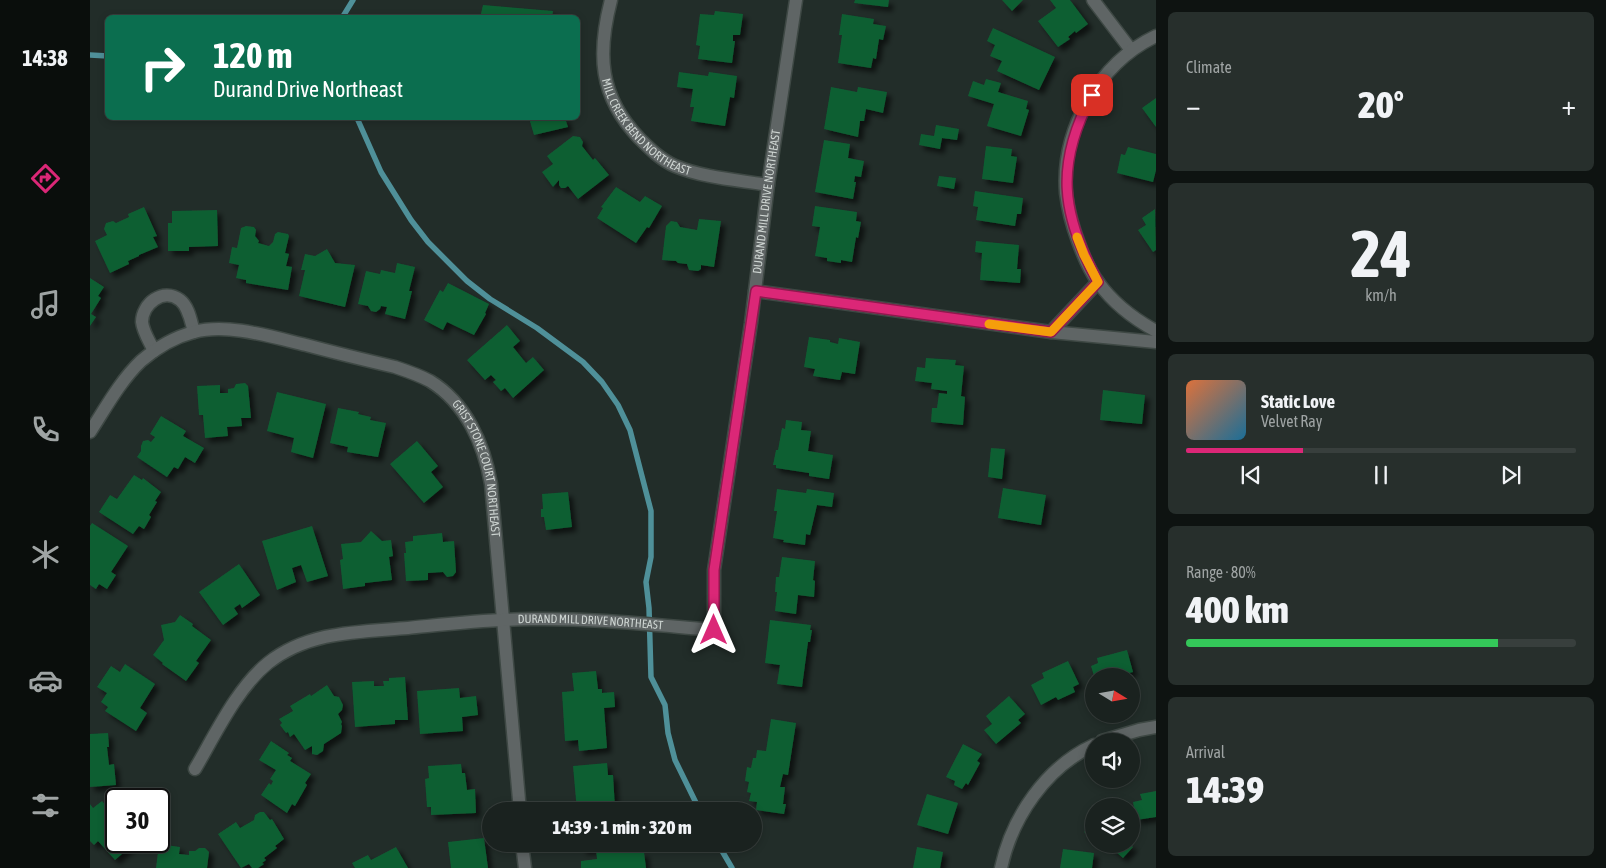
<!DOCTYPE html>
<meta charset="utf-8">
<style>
body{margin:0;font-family:"Asap Condensed",sans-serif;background:#272f2c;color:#f1f3f6;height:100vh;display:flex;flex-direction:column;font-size:19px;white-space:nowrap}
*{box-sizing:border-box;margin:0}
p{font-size:16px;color:#9fa4a4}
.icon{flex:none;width:28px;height:28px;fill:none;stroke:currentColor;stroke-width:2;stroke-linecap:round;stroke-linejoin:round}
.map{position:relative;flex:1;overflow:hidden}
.panel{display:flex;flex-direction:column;gap:12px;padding:12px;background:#0e1311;width:450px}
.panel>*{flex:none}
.banner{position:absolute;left:15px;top:15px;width:475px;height:105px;border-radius:8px;box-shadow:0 2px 8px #0003,0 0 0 1px #383f3d;background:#0b6e4f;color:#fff;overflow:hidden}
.needle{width:32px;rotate:101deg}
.buttons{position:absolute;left:995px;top:668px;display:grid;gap:10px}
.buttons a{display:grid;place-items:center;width:55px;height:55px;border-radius:50%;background:#1a221f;box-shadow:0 2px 8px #0003,0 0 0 1px #383f3d;font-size:25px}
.speed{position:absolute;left:15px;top:788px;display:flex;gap:10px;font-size:25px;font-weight:700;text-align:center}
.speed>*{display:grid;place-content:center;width:65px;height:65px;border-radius:50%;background:#1a221f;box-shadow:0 2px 8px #0003,0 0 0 1px #383f3d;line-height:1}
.speed .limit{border:2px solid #111;border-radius:8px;background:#fff;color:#111}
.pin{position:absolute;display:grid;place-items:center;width:42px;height:42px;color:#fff;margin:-21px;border-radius:10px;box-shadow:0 2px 8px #0006}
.me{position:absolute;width:55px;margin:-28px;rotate:0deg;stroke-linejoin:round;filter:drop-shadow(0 0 4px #0008)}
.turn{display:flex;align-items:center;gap:18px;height:105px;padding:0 25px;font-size:22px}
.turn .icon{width:65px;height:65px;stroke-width:2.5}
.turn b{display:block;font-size:35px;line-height:42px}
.big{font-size:38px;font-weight:800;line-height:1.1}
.panel .widget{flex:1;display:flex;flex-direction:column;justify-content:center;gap:8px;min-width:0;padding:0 18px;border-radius:8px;background:#272f2c}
.panel .dial{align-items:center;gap:0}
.dial b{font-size:65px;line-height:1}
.song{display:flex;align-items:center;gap:15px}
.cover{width:60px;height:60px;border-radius:8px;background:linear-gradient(135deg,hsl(20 70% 55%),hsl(200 70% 35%))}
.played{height:5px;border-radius:2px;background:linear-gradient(90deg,#db2777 30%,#383f3d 30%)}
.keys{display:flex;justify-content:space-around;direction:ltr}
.heat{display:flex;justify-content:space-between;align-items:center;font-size:28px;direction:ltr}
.charge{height:8px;border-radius:4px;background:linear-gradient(90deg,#34c759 80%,#383f3d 0)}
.trip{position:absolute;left:392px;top:802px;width:280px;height:50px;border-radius:25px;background:#1a221f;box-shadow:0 2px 8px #0003,0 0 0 1px #383f3d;font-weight:800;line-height:50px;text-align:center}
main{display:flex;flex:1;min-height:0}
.menu{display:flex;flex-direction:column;width:90px;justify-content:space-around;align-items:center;background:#0a0e0c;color:#9fa4a4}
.menu .icon{width:35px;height:35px}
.menu .current{color:#db2777}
.menu b{font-size:22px;color:#f1f3f6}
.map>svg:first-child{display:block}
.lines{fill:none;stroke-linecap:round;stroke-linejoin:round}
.stream{stroke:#4f9099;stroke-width:5.5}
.building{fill:#105e33;filter:url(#shadow)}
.street-casing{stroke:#3e4844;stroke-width:15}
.street{stroke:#5f6565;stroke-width:12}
.route-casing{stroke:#8e194d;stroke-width:12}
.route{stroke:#db2777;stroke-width:9}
.slow{stroke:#f59e0b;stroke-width:9}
.labels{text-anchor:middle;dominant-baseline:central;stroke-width:5;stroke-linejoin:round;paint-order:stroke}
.street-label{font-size:12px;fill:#ced5d2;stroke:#192320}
</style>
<main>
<nav class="menu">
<b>14:38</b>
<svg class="icon current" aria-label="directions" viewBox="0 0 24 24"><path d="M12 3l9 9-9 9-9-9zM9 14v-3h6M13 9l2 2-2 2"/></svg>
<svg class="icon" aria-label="music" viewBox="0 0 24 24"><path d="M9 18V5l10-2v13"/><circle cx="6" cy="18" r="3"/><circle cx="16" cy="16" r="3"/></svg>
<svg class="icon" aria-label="phone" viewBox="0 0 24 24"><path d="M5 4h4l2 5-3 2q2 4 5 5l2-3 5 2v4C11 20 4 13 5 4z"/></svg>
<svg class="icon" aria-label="climate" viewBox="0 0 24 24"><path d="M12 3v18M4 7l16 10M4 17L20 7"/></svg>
<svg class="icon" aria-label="car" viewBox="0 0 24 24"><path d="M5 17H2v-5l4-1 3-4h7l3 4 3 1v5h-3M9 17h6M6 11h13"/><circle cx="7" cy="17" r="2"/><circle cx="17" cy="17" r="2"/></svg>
<svg class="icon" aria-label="filters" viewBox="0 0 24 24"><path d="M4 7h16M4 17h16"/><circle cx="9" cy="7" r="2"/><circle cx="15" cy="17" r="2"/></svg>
</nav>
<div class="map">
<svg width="1066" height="868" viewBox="0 0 1066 868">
<defs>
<filter id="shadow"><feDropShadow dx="4.5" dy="4.5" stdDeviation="2.5" flood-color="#0009"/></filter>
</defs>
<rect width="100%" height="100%" fill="#222d29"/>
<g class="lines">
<path class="stream" d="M252,18L263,0
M0,55L18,56
M267,118L291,172L321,220L338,242L377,281L400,299L447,328L493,362L512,382L528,405L540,430L561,511V557L556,582L559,608L561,677L575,705L578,733L585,760L610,811
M628,844L642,868"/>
</g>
<path class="building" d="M765,0H799L798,7L764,3Z
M912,0H933L922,11Z
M960,0H980L998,24L986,33L985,31L978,37L980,39L968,47L948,21L966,8Z
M393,5L463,11L462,18H390Z
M625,11L653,14L650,35H643V41H645L642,63L608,59L610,46L606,45L610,14L624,15Z
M752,14L784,19L783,24L796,26L793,40L789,39L786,59L783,58L781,68L748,63L752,35H749Z
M903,28L965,57L949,90L907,71L912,61L900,56L905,45L897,41Z
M589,72L618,76L619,72L647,76L644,98L640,97L635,126L601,121L604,107H600L603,89L587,87Z
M896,79L911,83L908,92L938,101L936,109L939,110L931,136L897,126L904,104L878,96L883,81L894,85Z
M741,87L767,92L768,87L797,92L793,113L776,109L774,121H770L768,137L734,129Z
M1066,98V127L1052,108Z
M439,118H475L478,127L444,135Z
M846,125L869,129L867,140L852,138L850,149L829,145L831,134L844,136Z
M483,136L490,137L493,142L492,146L503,160L505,158L519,175L488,199L478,186L475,188H471L469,185V180L463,187L452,172L463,164L457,156Z
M734,140L760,144L758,158L774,161L771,177L765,176L764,182H766L763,199L725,192Z
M896,146L922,149L921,156L927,157L923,183L892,179Z
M1038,147L1066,154V170L1063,182L1027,173L1031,154L1035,155Z
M849,176L866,178L864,189L847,186Z
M526,187L550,202L555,196L572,206L559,228L557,227L546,243L507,218L513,208L511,207Z
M885,191L933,198L931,214H927L925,226L886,220L888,207L883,206Z
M725,206L767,212L766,221L771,222L768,238L766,237L762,262L751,260V263L737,261V258L725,256L730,227L722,226Z
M54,207L67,236L63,237L68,247L49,255V256L38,261L39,264L20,273L5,241L17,235L14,229L16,223L23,221L26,223L39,217L38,214Z
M1065,209L1066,250L1063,252L1048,230L1056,225L1052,218Z
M127,210L128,246L99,247V251H78V223H82V211Z
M609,219L631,221L624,267L611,265V269L608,271L599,270L597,264L588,263L586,261L572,260L576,226L581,221L587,222L590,227L607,230Z
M156,226L164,227L166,230L165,236L169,241L168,243L179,246L183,242L185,234L188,232L198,234L199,236L195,253L199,254L196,266L202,267L198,290L156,283V280L146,278L149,265L139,263L142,247L147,248L151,228Z
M886,241L929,245L927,269H931L930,283L890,280L892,253L885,252Z
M237,249L245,263L265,265L255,307L209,296L215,270H211L215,254L225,256Z
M307,263L325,267L319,291H322L315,319L295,314L297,307L291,306L290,309L286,312L281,311L278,306L268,304L276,271L290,274L291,270L305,273Z
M0,278L14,287L8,296L11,298L1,314L6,317L0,326Z
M358,283L399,304L395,313L396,314L384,335L357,322L353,330L334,320L350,290L353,292Z
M417,325L430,341L423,347L436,363L443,357L454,370L423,398L415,388L411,391L403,382L406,380L401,375L395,380L377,360Z
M719,337L740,340V342L748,344L749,338L770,342L765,374L752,372L750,380L723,376L725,369L714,367Z
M836,358L866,360L865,365L874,366L871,396L875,397L873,425L841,422L842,408H847L849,393L857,394V391L841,389L842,383L825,381L827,367L835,368Z
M155,383L158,386L161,418H151L152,426L137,427L138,436L115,438L113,415H109L107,386L130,385V393H138V389L144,388L146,384Z
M1013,390L1055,395L1052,424L1010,420Z
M187,392L236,404L223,458L201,452L204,438L177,431Z
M248,408L269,412L268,414L281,417L280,420L296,423L288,457L257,452L258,447L240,443Z
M71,416L96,431L93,436L114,448L105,463L95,457L88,469L84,467L77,477L47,457L51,451V446L53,441L58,440L61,442L65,437L60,434Z
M696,420L712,422L711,430L721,431L718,451L743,455L739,479L719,476V473L686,468V465H683L686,450H688L692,428L695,429Z
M327,441L348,466L341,472L353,487L334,503L300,464Z
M901,448L915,449L912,479L898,477Z
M44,475L52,480L53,478L71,492L65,501L67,502L59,515L61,517L54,529L49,526L43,534L9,512L20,495L27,499Z
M913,488L956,495L951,525L908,518Z
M687,489L716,493L717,489L744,493L742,507L727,505L720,535L716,534L715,545L693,542L694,540L683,538L687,511H684Z
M478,492L482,527L456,530L454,517H451V509H453L452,494Z
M2,523L38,546L21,572L26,575L17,589L9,584L6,589L0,585V526Z
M222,526L238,576L217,582L211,565L202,568L206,582L187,590L172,541Z
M281,531L292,541L301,540L303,556L299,557L302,580L275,583V586L253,589L250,560L253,559L251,544L271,542Z
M352,533L353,542L364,541L366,572L363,576L357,577L353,572L338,573V580L316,581L314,553H316L315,542L323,541V536Z
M692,557L725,561L723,580L725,581L724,597L708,595L706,614L685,611L687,592H685L686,577H689Z
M149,564L170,595L152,608L150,604L144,608L148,614L133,625L109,592Z
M90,615L103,624L102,626L121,640L106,661L109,663L96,681L72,664L73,663L63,655L74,640L71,625L85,622Z
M680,620L721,625L720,630H722L720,642H718L712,687L687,684L690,665L675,663Z
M1037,650L1043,672L1027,676H1004L1001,666L1008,663L1007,658Z
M978,661L989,684L983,687L985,692L968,700L966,697L951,705L941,685L954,678L952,673Z
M35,664L65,684L50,708L57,713L46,731L15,711L18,707L11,702L17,693L7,687L21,666L30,672Z
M506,671L508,689H512V693L524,692L525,707L514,708L517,748L489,751L488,740L475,741L472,692L484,691L482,673Z
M315,677L318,720H305V724L265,727L262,682L284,681V686H294L293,681H299V678Z
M237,685L244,696L249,697L253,705L252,710L248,714L252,722L251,724L252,726L251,733L234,744L233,751L227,755L222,754V746L215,750L204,734L200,737L198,732L196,733L190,725L192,723L189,719L203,711L200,706L220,694L221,696Z
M369,688L370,698L386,696L388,715L372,717L373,731L330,734L327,691Z
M919,696L935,714L928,720L931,723L906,744L894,730L902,724L896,716Z
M681,719L706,723L698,775L693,774L690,787H695L693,804H696L694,814L666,810L667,802L659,801L661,793L657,792L659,782L655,781L657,767L661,768L663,758H666L667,750L676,751Z
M18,733L19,747H17L19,765L24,764L26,785L0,787V734Z
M181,741L199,753L197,755L202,758L200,761L221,774L215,783L217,785L205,806L202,804L197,813L171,795L179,783L181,785L183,781L180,779L186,770L169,760Z
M873,744L892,754L887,761L890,763L878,785L876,783L872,789L864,785L865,781L856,777Z
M517,763L518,775H523L525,808L511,809L512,811H487L483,766Z
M371,764L372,773H375L377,790L385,789L386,813L341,815V807H337L335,779L339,778L338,766Z
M1066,791V817L1046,820L1043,802L1052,800L1050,794Z
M837,794L868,803L858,834L827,825Z
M12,801L21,811L26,807V841H47L25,860L8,841L4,845L0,841V804L3,808Z
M170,812H174L180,820L182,819L194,839L185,846L187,848L174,858L176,860L172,863L174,864L168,868H162L159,864L151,868L128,834L146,822L150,828L164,820L165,815Z
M1004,822V841L994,832Z
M394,838L398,868H361L358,842Z
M69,844L90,847L89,854L99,855V851H105L109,848H115L119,852L117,868H66Z
M492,844H543L544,853L554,852L556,868H491V861L507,859L506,849L492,850Z
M1017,844H1040L1043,847L1033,858Z
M306,847L318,868H265L262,863L278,855L281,860Z
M827,847L853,852L850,868H823Z
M973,849L1004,853L1002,868H970Z"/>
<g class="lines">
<g class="street-casing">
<g id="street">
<path id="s1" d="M521,0C507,54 509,96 549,138C560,149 571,160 585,166C614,178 648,180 678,185"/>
<path d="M1003,0L1041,50"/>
<path d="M1066,36C1009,63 971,130 976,193C978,209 982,225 988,241C993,255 999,270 1008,282C1023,303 1044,319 1066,331"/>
<path d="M665,291L961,332L1066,342"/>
<path d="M961,332L1008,282"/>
<path d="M64,351C60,342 53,332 52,322C52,304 73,287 90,300C99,307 101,322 104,332"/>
<path id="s2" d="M0,432C15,409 30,381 51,361C65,349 85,337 104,332C138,323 182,337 216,345C246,353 275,360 305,367C317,371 329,375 340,381C376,403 394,444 401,484L430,811"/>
<path d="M1012,741L1049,730L1066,727"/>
<path id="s3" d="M105,769C125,735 147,688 178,663C218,631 269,632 318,628C359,624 401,619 442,619C503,618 564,625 624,630V570L661,323L678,185L706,0"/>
<path d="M432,844L435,868"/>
<path d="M911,868C922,817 956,767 1004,745"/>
</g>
</g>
<use href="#street" class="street"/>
</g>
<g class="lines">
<g class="route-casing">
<path id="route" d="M624,630V570L666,291L961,332L1008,282C971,214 965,164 1002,95"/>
</g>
<use href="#route" class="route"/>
<path class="slow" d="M899,324L961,332L1008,282L994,255L987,237"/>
</g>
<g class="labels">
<g class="street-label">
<text stroke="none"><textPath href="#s1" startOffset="145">MILL CREEK BEND NORTHEAST</textPath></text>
<text stroke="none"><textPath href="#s3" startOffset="1015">DURAND MILL DRIVE NORTHEAST</textPath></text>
<text stroke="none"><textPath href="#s2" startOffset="496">GRIST STONE COURT NORTHEAST</textPath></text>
<text stroke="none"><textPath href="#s3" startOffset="459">DURAND MILL DRIVE NORTHEAST</textPath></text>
</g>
</g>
</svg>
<div class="buttons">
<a><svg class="needle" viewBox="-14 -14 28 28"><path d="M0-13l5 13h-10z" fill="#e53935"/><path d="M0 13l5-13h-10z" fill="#9fa4a4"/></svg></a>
<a><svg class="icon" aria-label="sound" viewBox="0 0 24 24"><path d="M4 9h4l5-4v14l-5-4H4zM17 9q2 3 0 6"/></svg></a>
<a><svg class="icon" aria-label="layers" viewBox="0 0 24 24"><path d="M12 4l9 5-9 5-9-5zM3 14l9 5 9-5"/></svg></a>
</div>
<div class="speed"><div class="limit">30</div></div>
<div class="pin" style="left:1002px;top:95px;background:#d93025"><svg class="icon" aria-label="arrive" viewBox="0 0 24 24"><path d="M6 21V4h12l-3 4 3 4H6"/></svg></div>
<svg class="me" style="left:624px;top:630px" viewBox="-20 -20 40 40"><path d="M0-17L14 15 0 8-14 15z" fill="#db2777" stroke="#fff" stroke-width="4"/></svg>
<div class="trip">14:39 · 1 min · 320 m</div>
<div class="banner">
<div class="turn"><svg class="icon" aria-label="right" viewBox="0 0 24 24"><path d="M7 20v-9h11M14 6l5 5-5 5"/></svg><div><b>120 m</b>Durand Drive Northeast</div></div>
</div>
</div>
<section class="panel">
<div class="widget"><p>Climate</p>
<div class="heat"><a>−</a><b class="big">20°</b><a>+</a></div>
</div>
<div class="widget dial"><b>24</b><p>km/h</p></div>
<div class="widget">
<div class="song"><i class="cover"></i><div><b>Static Love</b><p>Velvet Ray</p></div></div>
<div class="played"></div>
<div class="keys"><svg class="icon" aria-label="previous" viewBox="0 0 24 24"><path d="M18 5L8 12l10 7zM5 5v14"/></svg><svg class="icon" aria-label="pause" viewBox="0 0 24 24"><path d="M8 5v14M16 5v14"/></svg><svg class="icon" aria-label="next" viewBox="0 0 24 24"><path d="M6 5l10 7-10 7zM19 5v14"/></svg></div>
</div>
<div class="widget"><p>Range · 80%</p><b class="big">400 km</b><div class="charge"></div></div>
<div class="widget"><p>Arrival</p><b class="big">14:39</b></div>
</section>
</main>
